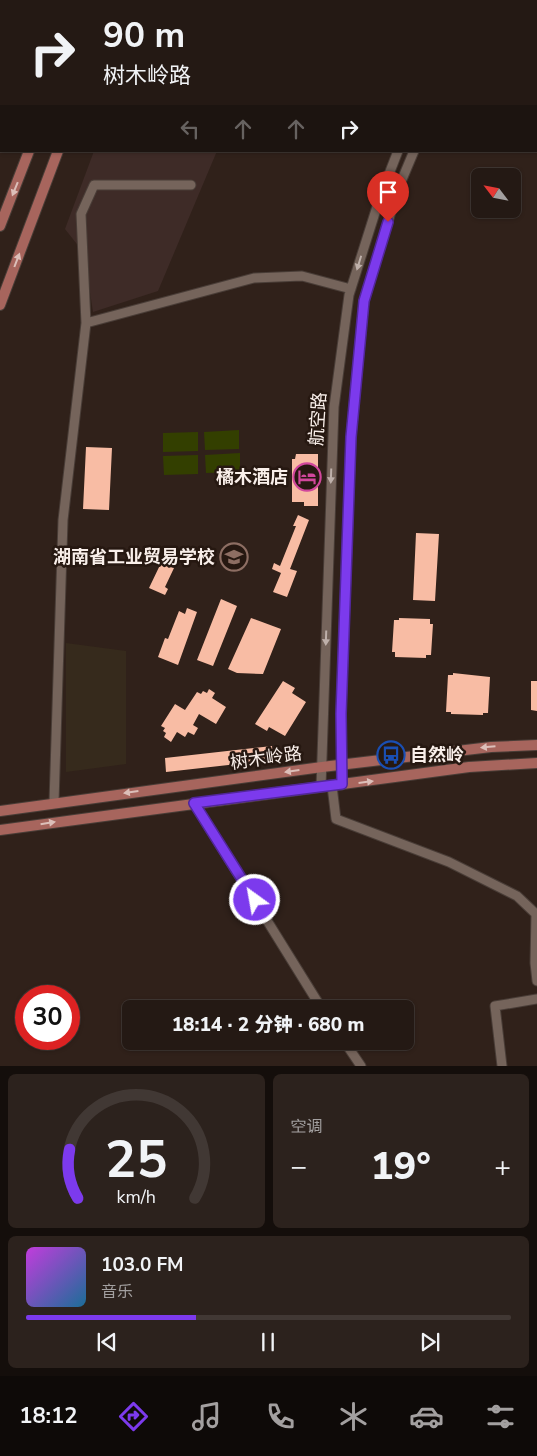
<!DOCTYPE html>
<html lang="zh">
<meta charset="utf-8">
<style>
body{margin:0;font-family:"Nunito Sans","Noto Sans SC",sans-serif;background:#2c221d;color:#f1f3f6;height:100vh;display:flex;flex-direction:column;font-size:19px;white-space:nowrap}
*{box-sizing:border-box;margin:0}
p{font-size:16px;color:#a3a0a0}
.icon{flex:none;width:28px;height:28px;fill:none;stroke:currentColor;stroke-width:2;stroke-linecap:round;stroke-linejoin:round}
.map{position:relative;height:1066px;overflow:hidden}
.details{display:flex;flex-direction:column;gap:8px;padding:8px;background:#140e0b;flex:1}
.details>*{flex:none}
.hud{position:absolute;left:0px;top:0px;width:538px;height:152px;box-shadow:0 1px 4px #0004,0 0 0 1px #413834;background:#241914;color:#f1f3f6;overflow:hidden}
.needle{width:32px;rotate:302deg}
.controls{position:absolute;left:471px;top:168px;display:grid;gap:10px}
.controls a{display:grid;place-items:center;width:50px;height:50px;border-radius:8px;background:#241914;box-shadow:0 1px 4px #0004,0 0 0 1px #413834;font-size:25px}
.speed{position:absolute;left:15px;top:985px;display:flex;gap:10px;font-size:25px;font-weight:700;text-align:center}
.speed>*{display:grid;place-content:center;width:65px;height:65px;border-radius:50%;background:#241914;box-shadow:0 1px 4px #0004,0 0 0 1px #413834;line-height:1}
.speed .limit{border:8px solid #d22;background:#fff;color:#111}
.pin{position:absolute;display:grid;place-items:center;width:42px;height:42px;color:#fff;margin:-51px -21px;border-radius:50% 50% 50% 0;rotate:-45deg;box-shadow:0 0 5px #0007}
.pin .icon{rotate:45deg}
.me{position:absolute;width:55px;margin:-28px;rotate:328deg;stroke-linejoin:round;filter:drop-shadow(0 0 4px #0008)}
.turn{display:flex;align-items:center;gap:18px;height:105px;padding:0 20px;font-size:22px}
.turn .icon{width:65px;height:65px;stroke-width:2.5}
.turn b{display:block;font-size:35px;line-height:42px}
.lanes{display:flex;align-items:center;height:48px;padding:0 20px;background:#0003;justify-content:center;gap:25px;direction:ltr}
.lanes .off{opacity:.35}
.big{font-size:38px;font-weight:800;line-height:1.1}
.details .widget{flex:1;display:flex;flex-direction:column;justify-content:center;gap:8px;min-width:0;padding:0 18px;border-radius:8px;background:#2c221d}
.details .dial{align-items:center;gap:0}
.dial svg{height:130px;overflow:visible;fill:none;stroke:#413834;stroke-width:7;stroke-linecap:round;text-anchor:middle}
.dial text{fill:#f1f3f6;stroke:none}
.song{display:flex;align-items:center;gap:15px}
.cover{width:60px;height:60px;border-radius:8px;background:linear-gradient(135deg,hsl(290 70% 55%),hsl(200 70% 35%))}
.played{height:5px;border-radius:2px;background:linear-gradient(90deg,#7c3aed 35%,#413834 35%)}
.keys{display:flex;justify-content:space-around;direction:ltr}
.heat{display:flex;justify-content:space-between;align-items:center;font-size:28px;direction:ltr}
.details .tiles{flex:1;display:grid;gap:8px;grid-template-columns:1fr 1fr}
.widget:last-child{grid-column:span 2}
.trip{position:absolute;left:122px;top:1000px;width:292px;height:50px;border-radius:8px;background:#241914;box-shadow:0 1px 4px #0004,0 0 0 1px #413834;font-weight:800;line-height:50px;text-align:center}
.dock{display:flex;height:80px;justify-content:space-around;align-items:center;background:#0e0a08;color:#a3a0a0}
.dock .icon{width:35px;height:35px}
.dock .active{color:#7c3aed}
.dock b{font-size:22px;color:#f1f3f6}
.map>svg:first-child{display:block}
.commercial{fill:#362a1c}
.industrial{fill:#3e2b27}
.green{fill:#333f00}
.building{fill:#f8bca4}
.lines{fill:none;stroke-linecap:round;stroke-linejoin:round}
.minor-casing{stroke:#493d37;stroke-width:11}
.major-casing{stroke:#493d37;stroke-width:12}
.minor{stroke:#75645b;stroke-width:9}
.major{stroke:#a7655d;stroke-width:10}
.oneway{fill:#dcbfb9}
.oneway2{fill:#beb0aa}
.route-casing{stroke:#51269a;stroke-width:12}
.route{stroke:#7c3aed;stroke-width:9}
.labels{text-anchor:middle;dominant-baseline:central;stroke-width:5;stroke-linejoin:round;paint-order:stroke}
.street-label{font-size:18px;fill:#f9efea;stroke:#261811}
.poi-label{font-size:18px;font-weight:bold;fill:#f9efea;stroke:#261811;text-anchor:end}
</style>
<div class="map">
<svg width="537" height="1066" viewBox="0 0 537 1066">
<rect width="100%" height="100%" fill="#30211a"/>
<path class="commercial" d="M176,0H458L178,1Z
M66,643L126,651V764L66,772Z"/>
<path class="industrial" d="M94,151H217L158,291L93,312L84,253L65,229Z"/>
<path class="green" d="M239,430V449L205,450L204,432Z
M198,432V451L163,452V433Z
M240,453V472L206,473L205,455Z
M198,455V474L164,475L163,456Z"/>
<path class="building" d="M86,447L112,448L109,510L83,509Z
M296,454H318V506H304V502H292V459H295Z
M298,515L309,520L290,569L297,571L287,597L273,592L281,573L272,569L274,563L280,566L296,526H293Z
M416,533L439,534L435,601L413,600Z
M161,563L174,568L165,587L168,589L165,595L149,588Z
M221,599L237,606L213,666L197,660Z
M187,608L197,612L178,665L158,657L165,638L168,639L179,611L185,614Z
M251,618L281,629L263,674L237,673L228,669Z
M399,618L430,619V624H433L431,655H426V658L395,657V652H392L394,620H399Z
M453,673L490,677L488,713H483V715L451,714V712H446L448,675H453Z
M283,681L295,688L292,693L306,702L285,736L269,727L267,731L255,724Z
M531,681H537V711L531,710Z
M209,689L215,693L212,698L226,707L216,724L199,714L193,725L198,728L194,735L188,732L185,737L177,732L171,742L164,737L166,733L163,731L165,728L161,726L175,704L185,710L197,692L201,694L203,691L207,693Z
M272,746L273,760L166,772L165,758Z"/>
<g class="lines">
<g class="minor-casing">
<path id="minor" d="M67,1L69,0
M474,1V0
M490,1V0
M86,323L81,214L94,185H191
M342,785L341,714L351,437L364,301L398,189L414,151
M332,786L336,819L449,862L517,896L536,914L535,963L537,981
M321,787L334,407L349,295L380,197L398,151
M54,802L63,520L86,323L254,278L302,276L351,289
M194,803L322,1009
M344,1041L361,1066
M502,1066L495,1006L537,999"/>
</g>
<g class="major-casing">
<path id="major" d="M18,0L20,1
M90,1L91,0
M120,1L121,0
M0,10L1,11
M0,226L29,151
M0,305L58,151
M0,811L322,767L491,747L537,745
M0,830L469,767L537,763"/>
</g>
<use href="#minor" class="minor"/>
<use href="#major" class="major"/>
</g>
<defs><path id="oneway-solid" d="M-6-.8H1V-3.2L6.5 0L1 3.2V.8H-6Z" transform="scale(1.25)"/></defs>
<g class="oneway">
<use href="#oneway-solid" transform="translate(15 189) rotate(112)"/>
<use href="#oneway-solid" transform="translate(17 260) rotate(-69)"/>
<use href="#oneway-solid" transform="translate(488 747) rotate(175)"/>
<use href="#oneway-solid" transform="translate(292 771) rotate(172)"/>
<use href="#oneway-solid" transform="translate(366 782) rotate(-7)"/>
<use href="#oneway-solid" transform="translate(131 792) rotate(172)"/>
<use href="#oneway-solid" transform="translate(48 823) rotate(-9)"/>
</g>
<g class="oneway2">
<use href="#oneway-solid" transform="translate(359 263) rotate(107)"/>
<use href="#oneway-solid" transform="translate(331 476) rotate(92)"/>
<use href="#oneway-solid" transform="translate(326 638) rotate(92)"/>
</g>
<g class="lines">
<g class="route-casing">
<path id="route" d="M255,900L194,803L342,784L341,714L351,437L364,301L388,222"/>
</g>
<use href="#route" class="route"/>
</g>
<defs>
<g id="hotel-ring" transform="scale(1.4375)"><circle r="9.5" fill="#261811" stroke="#d1479c" stroke-width="1.5"/><path d="M-6-4.5h1.5V1H6V5H4.5V3h-9V5H-6ZM-4 0a1.8 1.8 0 1 1 3.6 0ZM.5 0V-2.5h3Q6-2.5 6 0Z" fill="#d1479c"/></g>
<g id="school-ring" transform="scale(1.4375)"><circle r="9.5" fill="#261811" stroke="#8d6e63" stroke-width="1.5"/><path d="M0-5L7-2L0 1L-7-2ZM-4 1L0 2.5L4 1V4Q0 6-4 4Z" fill="#8d6e63"/></g>
<g id="bus-ring" transform="scale(1.4375)"><circle r="9.5" fill="#261811" stroke="#1a4fb4" stroke-width="1.5"/><path d="M-5-6H5V4H4V6H2V4H-2V6H-4V4H-5ZM-3.5-4V0h7V-4ZM-3.5 1.2v1.5H-2V1.2ZM2 1.2v1.5H3.5V1.2Z" fill="#1a4fb4"/></g>
</defs>
<g fill-rule="evenodd">
<use href="#hotel-ring" x="307" y="477"/>
<use href="#school-ring" x="234" y="557"/>
<use href="#bus-ring" x="391" y="755"/>
</g>
<g class="labels">
<g class="street-label">
<text transform="translate(318 419) rotate(-86)">航空路</text>
<text transform="translate(266 758) rotate(-8)">树木岭路</text>
</g>
<g class="poi-label">
<text x="288" y="477">橘木酒店</text>
<text x="215" y="557">湖南省工业贸易学校</text>
<text x="410" y="755" text-anchor="start">自然岭</text>
</g>
</g>
</svg>
<div class="controls">
<a><svg class="needle" viewBox="-14 -14 28 28"><path d="M0-13l5 13h-10z" fill="#e53935"/><path d="M0 13l5-13h-10z" fill="#a3a0a0"/></svg></a>
</div>
<div class="speed"><div class="limit">30</div></div>
<div class="pin" style="left:388px;top:222px;background:#d93025"><svg class="icon" aria-label="arrive" viewBox="0 0 24 24"><path d="M6 21V4h12l-3 4 3 4H6"/></svg></div>
<svg class="me" style="left:255px;top:900px" viewBox="-20 -20 40 40"><circle r="17" fill="#7c3aed" stroke="#fff" stroke-width="3"/><path d="M0-11L8 9 0 5-8 9z" fill="#fff"/></svg>
<div class="trip">18:14 · 2 分钟 · 680 m</div>
<div class="hud">
<div class="turn"><svg class="icon" aria-label="right" viewBox="0 0 24 24"><path d="M7 20v-9h11M14 6l5 5-5 5"/></svg><div><b>90 m</b>树木岭路</div></div>
<div class="lanes"><svg class="icon off" aria-label="left" viewBox="0 0 24 24"><path d="M17 20v-9H6M10 6l-5 5 5 5"/></svg><svg class="icon off" aria-label="ahead" viewBox="0 0 24 24"><path d="M12 20V5M6 11l6-6 6 6"/></svg><svg class="icon off" aria-label="ahead" viewBox="0 0 24 24"><path d="M12 20V5M6 11l6-6 6 6"/></svg><svg class="icon" aria-label="right" viewBox="0 0 24 24"><path d="M7 20v-9h11M14 6l5 5-5 5"/></svg></div>
</div>
</div>
<section class="details">
<div class="tiles">
<div class="widget dial"><svg viewBox="0 0 100 80">
<path d="M14 69A42 42 0 1 1 86 69"/>
<path d="M14 69A42 42 0 0 1 9 39" stroke="#7c3aed"/>
<text x="50" y="56" font-size="32" font-weight="700">25</text>
<text x="50" y="72" font-size="11">km/h</text>
</svg></div>
<div class="widget"><p>空调</p>
<div class="heat"><a>−</a><b class="big">19°</b><a>+</a></div>
</div>
<div class="widget">
<div class="song"><i class="cover"></i><div><b>103.0 FM</b><p>音乐</p></div></div>
<div class="played"></div>
<div class="keys"><svg class="icon" aria-label="previous" viewBox="0 0 24 24"><path d="M18 5L8 12l10 7zM5 5v14"/></svg><svg class="icon" aria-label="pause" viewBox="0 0 24 24"><path d="M8 5v14M16 5v14"/></svg><svg class="icon" aria-label="next" viewBox="0 0 24 24"><path d="M6 5l10 7-10 7zM19 5v14"/></svg></div>
</div>
</div>
</section>
<nav class="dock">
<b>18:12</b>
<svg class="icon active" aria-label="directions" viewBox="0 0 24 24"><path d="M12 3l9 9-9 9-9-9zM9 14v-3h6M13 9l2 2-2 2"/></svg>
<svg class="icon" aria-label="music" viewBox="0 0 24 24"><path d="M9 18V5l10-2v13"/><circle cx="6" cy="18" r="3"/><circle cx="16" cy="16" r="3"/></svg>
<svg class="icon" aria-label="phone" viewBox="0 0 24 24"><path d="M5 4h4l2 5-3 2q2 4 5 5l2-3 5 2v4C11 20 4 13 5 4z"/></svg>
<svg class="icon" aria-label="climate" viewBox="0 0 24 24"><path d="M12 3v18M4 7l16 10M4 17L20 7"/></svg>
<svg class="icon" aria-label="car" viewBox="0 0 24 24"><path d="M5 17H2v-5l4-1 3-4h7l3 4 3 1v5h-3M9 17h6M6 11h13"/><circle cx="7" cy="17" r="2"/><circle cx="17" cy="17" r="2"/></svg>
<svg class="icon" aria-label="filters" viewBox="0 0 24 24"><path d="M4 7h16M4 17h16"/><circle cx="9" cy="7" r="2"/><circle cx="15" cy="17" r="2"/></svg>
</nav>
